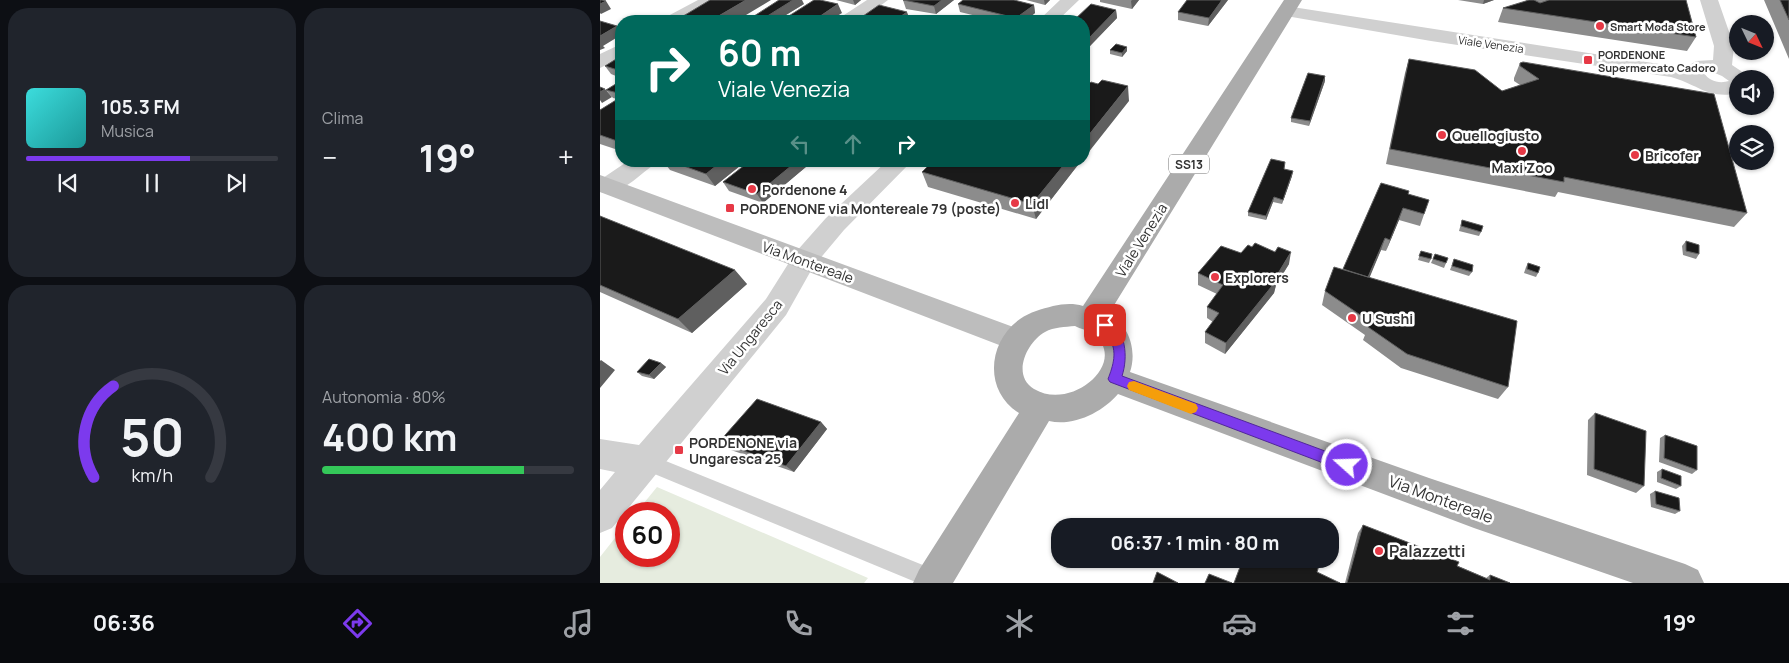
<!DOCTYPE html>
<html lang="it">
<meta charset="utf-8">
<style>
body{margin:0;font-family:Manrope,sans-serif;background:#20242c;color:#f1f3f6;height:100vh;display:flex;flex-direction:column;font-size:19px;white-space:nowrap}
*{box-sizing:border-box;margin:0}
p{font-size:16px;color:#9ea1a6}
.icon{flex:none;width:28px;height:28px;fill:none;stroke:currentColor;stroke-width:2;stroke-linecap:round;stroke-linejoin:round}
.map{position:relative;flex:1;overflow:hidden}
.details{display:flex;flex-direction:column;gap:8px;padding:8px;background:#0d0f14;width:600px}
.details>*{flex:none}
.top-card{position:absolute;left:15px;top:15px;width:475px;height:152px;border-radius:20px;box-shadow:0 1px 4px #0004;background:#00695c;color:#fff;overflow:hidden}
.needle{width:32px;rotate:133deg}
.controls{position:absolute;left:1129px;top:15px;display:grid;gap:10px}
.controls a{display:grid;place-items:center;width:45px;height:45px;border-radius:50%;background:#171b24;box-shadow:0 1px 4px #0004;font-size:25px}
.speed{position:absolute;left:15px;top:502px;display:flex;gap:10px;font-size:25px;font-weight:700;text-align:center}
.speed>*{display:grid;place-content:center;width:65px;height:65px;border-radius:50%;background:#171b24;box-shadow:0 1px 4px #0004;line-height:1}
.speed .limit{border:8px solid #d22;background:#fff;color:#111}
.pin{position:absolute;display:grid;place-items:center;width:42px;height:42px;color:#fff;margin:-21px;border-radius:10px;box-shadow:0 2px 8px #0006}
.me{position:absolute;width:55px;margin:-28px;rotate:290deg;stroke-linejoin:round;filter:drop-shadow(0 0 4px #0008)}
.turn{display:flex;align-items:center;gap:18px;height:105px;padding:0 20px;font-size:22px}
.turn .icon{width:65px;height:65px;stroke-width:2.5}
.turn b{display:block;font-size:35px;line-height:42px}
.lanes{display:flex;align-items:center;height:48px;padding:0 20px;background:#0003;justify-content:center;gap:25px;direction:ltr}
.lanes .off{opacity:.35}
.big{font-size:38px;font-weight:700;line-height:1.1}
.details .card{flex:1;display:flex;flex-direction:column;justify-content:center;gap:8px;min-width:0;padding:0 18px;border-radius:20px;background:#20242c}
.details .dial{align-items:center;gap:0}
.dial svg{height:130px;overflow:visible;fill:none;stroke:#363941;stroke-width:7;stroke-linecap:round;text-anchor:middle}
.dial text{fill:#f1f3f6;stroke:none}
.song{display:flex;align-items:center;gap:15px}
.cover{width:60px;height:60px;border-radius:8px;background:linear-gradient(135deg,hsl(180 70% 55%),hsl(180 70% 35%))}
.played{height:5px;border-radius:2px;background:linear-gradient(90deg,#7c3aed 65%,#363941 65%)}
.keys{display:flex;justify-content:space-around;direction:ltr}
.heat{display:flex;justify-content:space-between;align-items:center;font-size:28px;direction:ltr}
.charge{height:8px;border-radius:4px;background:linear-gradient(90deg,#34c759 80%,#363941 0)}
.details .tiles{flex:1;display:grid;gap:8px;grid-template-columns:repeat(2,1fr)}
.trip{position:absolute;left:451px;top:518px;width:288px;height:50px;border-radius:20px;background:#171b24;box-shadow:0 1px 4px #0004;font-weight:700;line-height:50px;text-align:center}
.tabs{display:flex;height:80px;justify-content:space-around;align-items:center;background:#090b0e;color:#9ea1a6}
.tabs .icon{width:35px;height:35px}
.tabs .current{color:#7c3aed}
.tabs b{font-size:22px;color:#f1f3f6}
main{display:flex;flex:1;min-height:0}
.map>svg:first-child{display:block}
.green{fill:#e6ecdf}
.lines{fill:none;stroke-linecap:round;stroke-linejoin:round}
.service{fill:#d0d0d0;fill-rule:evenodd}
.minor{fill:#d0d0d0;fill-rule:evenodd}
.secondary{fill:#bdbdbd;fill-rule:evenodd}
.primary{fill:#ababab;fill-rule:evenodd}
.wall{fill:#8c8c8c}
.shaded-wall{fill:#5f5f5f}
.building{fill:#1a1a1a;stroke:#5f5f5f}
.route{fill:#7c3aed;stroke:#51269a}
.slow{fill:#f59e0b}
.poi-dot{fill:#e63946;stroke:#fff;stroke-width:2}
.labels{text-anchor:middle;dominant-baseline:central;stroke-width:5;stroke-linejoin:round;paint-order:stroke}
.far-poi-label{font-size:11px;font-weight:bold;fill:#333;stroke:#fff;text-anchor:start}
.far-street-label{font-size:11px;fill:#333;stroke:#fff}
.shield{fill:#fff;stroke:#707070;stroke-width:1}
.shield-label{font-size:12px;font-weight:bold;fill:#333}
.poi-label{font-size:14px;font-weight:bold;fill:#333;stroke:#fff;text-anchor:start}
.street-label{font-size:14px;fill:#333;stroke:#fff}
.near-street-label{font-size:16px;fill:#333;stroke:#fff}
.near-poi-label{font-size:16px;font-weight:bold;fill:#333;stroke:#fff;text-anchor:start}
</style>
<main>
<section class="details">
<div class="tiles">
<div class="card">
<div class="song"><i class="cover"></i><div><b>105.3 FM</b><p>Musica</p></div></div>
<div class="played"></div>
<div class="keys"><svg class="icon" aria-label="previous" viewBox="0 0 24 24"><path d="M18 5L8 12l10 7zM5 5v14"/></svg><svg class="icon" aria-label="pause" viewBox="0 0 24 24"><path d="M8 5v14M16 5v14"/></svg><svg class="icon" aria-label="next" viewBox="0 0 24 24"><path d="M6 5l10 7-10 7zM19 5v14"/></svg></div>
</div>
<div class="card"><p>Clima</p>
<div class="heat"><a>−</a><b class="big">19°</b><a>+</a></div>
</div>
<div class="card dial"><svg viewBox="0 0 100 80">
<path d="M14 69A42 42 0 1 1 86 69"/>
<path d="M14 69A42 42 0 0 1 26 13" stroke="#7c3aed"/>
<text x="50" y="56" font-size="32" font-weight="700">50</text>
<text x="50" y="72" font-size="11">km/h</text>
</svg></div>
<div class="card"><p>Autonomia · 80%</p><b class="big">400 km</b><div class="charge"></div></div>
</div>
</section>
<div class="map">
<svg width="1189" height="583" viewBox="0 0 1189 583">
<rect width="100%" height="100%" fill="#fff"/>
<path class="green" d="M57,487L268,578L264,583H0V557L26,524V556H69V514H35Z"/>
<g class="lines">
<path class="service" d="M46,453L350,576L353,583H318L40,468L37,462L40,456Z"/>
<path class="minor" d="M98,0H120L117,4L86,21H64L66,17Z
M267,0H288L260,21H239L241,17Z
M460,0H479L457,21H438Z
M1100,0H1118L1134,46L1132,65L1141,71L1148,79H1138V93C1109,100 1097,84 1071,77L831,41L686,16L680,15L677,11L680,7L686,6L1085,68L1096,61L1113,60L1114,46ZM1110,71L1122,76L1129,81C1119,84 1109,81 1104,73Z
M21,44V58L0,68V54Z
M28,161H55L52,166C37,177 19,197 0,192V180Z
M287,161H312L244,230L213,267L186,315L12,528L0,533V490L15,472L0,469V439L39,445L166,299L195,253L226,218Z"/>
<path class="secondary" d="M0,175L427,332L432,340L427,348L417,352L407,348L0,192Z"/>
<path class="primary" d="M684,0H702L508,315C530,324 537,352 530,372L829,478L1085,564L1098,570L1104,583H1033L874,528L518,394C503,412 473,427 449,421L353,583H313L319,570L419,413C384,392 387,342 420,319C430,312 442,309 453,306C463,304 473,303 483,306ZM475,326C480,329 488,330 492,333C531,361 472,412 434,389C411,375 427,342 445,332C454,327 465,327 475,326Z"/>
</g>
<path class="wall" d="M236,0H261L255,5Z
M303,0H354L336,14L306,9Z
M426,0H450L445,5Z
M500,0H539L532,9L500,2Z
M628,0L608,26L578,20V12Z
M858,0H894L883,4Z
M926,0H1086L1096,37L1087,51L898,22L903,8L927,1Z
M1164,0H1189V59Z
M204,4L176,21H153L151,18Z
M358,4L434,5L435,13L425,21H397L360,12Z
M516,10L517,18L490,46L484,45V21Z
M510,50L527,51L522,57L510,54Z
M21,56V78L11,74L5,66Z
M809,59L902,91L920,85L914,81V78L920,63L1147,213L1134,227L958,192L955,197L786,164L805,73Z
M725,81L709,126L691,122V118Z
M21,82V151L0,144V110L18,99L13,98L6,90Z
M63,161H146L115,186L70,170Z
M150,161H213L163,203L129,191L123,182Z
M333,161H481L436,219L328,187L322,172Z
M684,169L692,176L682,204L673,202L666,220L648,216V212Z
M808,194L829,200L820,226L799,220L786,251L781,250L769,277L908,387L898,399L801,368L763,340L765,335L722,305L725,291L743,269Z
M0,216L147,284L92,333L0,292Z
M862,220L881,232L879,236L859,231Z
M1086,241L1099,254L1096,259L1083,255L1082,246Z
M821,251L831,259L829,263L818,260Z
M641,253L689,264L676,285L674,293L625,354L605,343V332L613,322L607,318V307L617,294L598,285V273Z
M835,254L848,258L844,268L831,263Z
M854,259L872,272L869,276L850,270Z
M928,263L938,273L936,277L924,273L926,267Z
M61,363L66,367L54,379L42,376L37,372Z
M995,413L1044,486L1036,493L987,475L988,420Z
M221,422L227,429L194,472L128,449L119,442Z
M1065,435L1097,470L1092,474L1059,462L1060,438Z
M1062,469L1081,486L1076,489L1057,482V472Z
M1055,491L1080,511L1075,514L1051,507L1050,494Z
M763,525L886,578L890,575L910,583H745L758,533Z"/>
<path class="shaded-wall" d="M146,0H171L136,21H110Z
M188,0H202L204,4L176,21H161V20Z
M253,0H261L255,5Z
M342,0H354L336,14L334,6Z
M444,0H450L445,5Z
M532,0H539L532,9L531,1Z
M622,0H628L608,26L609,18Z
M884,0H894L883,4Z
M6,1L11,9L1,14L0,13V4Z
M238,4L242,13L229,21H213Z
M434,5L435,13L425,21H417L416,18Z
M516,10L517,18L490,46L489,38Z
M307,12L310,20L308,21H294Z
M17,26L21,31V35L3,46L5,48L0,50V36Z
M527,47V51L522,57V53Z
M489,62L490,70L484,77V67Z
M725,76V81L709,126L710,121Z
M528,86L529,101L484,158V141Z
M5,89L12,97L2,103L0,100V92Z
M122,161H146L115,186L106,174Z
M197,161H213L163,203L157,194Z
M467,161H481L436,219L432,204Z
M693,171L692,176L682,204L683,200Z
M674,197L673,202L666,220V216Z
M803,208L799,220L786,251L790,240Z
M785,238L781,250L764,291L767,280Z
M691,252L689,264L676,285L674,293L625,354L626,343L674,280Z
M135,270L147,284L92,333L78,319Z
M1,360L15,370L0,388V361Z
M61,363L66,367L54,379L49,375Z
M221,422L227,429L194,472L186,466Z"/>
<path class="building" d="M0,0H2L6,1L0,4Z
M110,0H146L110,21H72L85,15Z
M179,0H193L161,20L151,18Z
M214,0H220L238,4L213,21H181Z
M303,0H342L334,6Z
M363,0H414L434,5L416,18L358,4Z
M587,0H622L609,18L578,12Z
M929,0H934L940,3L949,0H1086L1096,37L903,8Z
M1180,0H1189V20Z
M491,4L516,10L489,38L484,37V21H473Z
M279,5L307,12L294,21H256Z
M306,17L312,18L308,21H301Z
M0,21L17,26L0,36Z
M516,44L527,47L522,53L510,50Z
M21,56V71L5,66Z
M809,59L875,70L902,91L939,79L920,66V63L923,62L1114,94L1147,213L964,177V182L790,149Z
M484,60L489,62L484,67Z
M708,73L725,76L710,121L691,118Z
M502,80L528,86L484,141V89L491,82L498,84Z
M19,82H21V96L16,95L18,93L6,90Z
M0,87L5,89L0,92Z
M21,97V141L20,142L0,135V110Z
M671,159L685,162L684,169L693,171L683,200L674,197L666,216L648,212Z
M70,161H122L106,174Z
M150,161H197L157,194L123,182Z
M333,161H467L432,204L322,172Z
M781,183L809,191L808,194L829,200L824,214L803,208L790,240L785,238L768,277L743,269Z
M0,216L135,270L78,319L0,285Z
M862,220L883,226L881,232L861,226Z
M1086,241L1099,245V254L1086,251Z
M655,243L675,252L678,247L691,252L674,280L676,281L626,343L605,332L619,313L607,307L623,285L598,273L621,246L641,253L648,245L652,247Z
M821,251L832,254L831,259L819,256Z
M835,254L848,258L846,263L833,259Z
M854,259L873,265L872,272L852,266Z
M928,263L940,267L938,273L927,269Z
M734,267L917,321L908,387L807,354L768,327L772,323L725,291Z
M49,359L61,363L49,375L37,372Z
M157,399L221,422L186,466L119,442Z
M995,413L1046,431L1044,486L994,469Z
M1065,435L1097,446V470L1064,458Z
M1062,469L1081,476V486L1061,478Z
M1055,491L1079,498L1080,511L1056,504Z
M697,519L714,526H695Z
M763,525L859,562L857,566L890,580V575L910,583H747Z
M643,559H721L717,572L740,583H634Z
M557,572L578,583H553Z
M609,574L632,583H605Z"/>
<path class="route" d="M505,320C527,328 528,358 522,376L752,461L754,465L752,470L747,472L510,382L508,379C513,366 518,351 509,338C506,334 502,330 499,325L501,322Z"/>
<path class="slow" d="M534,381L596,404L598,408L596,412L591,414L529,390L527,386L529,382Z"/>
<g class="poi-dot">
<circle cx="1000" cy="26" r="5"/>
<rect x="983" y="55" width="10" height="10" rx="2.5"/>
<circle cx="842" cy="135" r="5"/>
<circle cx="922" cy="151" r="5"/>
<circle cx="1035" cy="155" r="5"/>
<circle cx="152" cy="189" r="5"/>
<circle cx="415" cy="203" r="5"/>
<rect x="125" y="203" width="10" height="10" rx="2.5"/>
<circle cx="615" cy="277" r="5"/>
<circle cx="752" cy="318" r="5"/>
<rect x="74" y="445" width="10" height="10" rx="2.5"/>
<circle cx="779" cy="551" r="5"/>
</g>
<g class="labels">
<g class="far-poi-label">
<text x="1010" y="26">Smart Moda Store</text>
<text x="998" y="54">PORDENONE<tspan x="998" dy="13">Supermercato Cadoro</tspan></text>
</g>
<g class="far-street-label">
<text transform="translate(891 44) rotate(8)">Viale Venezia</text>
</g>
<rect class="shield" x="569" y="154.5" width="40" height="19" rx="4"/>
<g class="shield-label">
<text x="589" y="164">SS13</text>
</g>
<g class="poi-label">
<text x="852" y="135">Quellogiusto</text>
<text x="1045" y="155">Bricofer</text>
<text x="922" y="167" text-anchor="middle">Maxi Zoo</text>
<text x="162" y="189">Pordenone 4</text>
<text x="425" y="203">Lidl</text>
<text x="140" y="208">PORDENONE via Montereale 79 (poste)</text>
<text x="625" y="277">Explorers</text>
<text x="762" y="318">U Sushi</text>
<text x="89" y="442">PORDENONE via<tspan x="89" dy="16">Ungaresca 25</tspan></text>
</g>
<g class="street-label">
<text transform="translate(541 240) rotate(-58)">Viale Venezia</text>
<text transform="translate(208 262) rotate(20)">Via Montereale</text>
<text transform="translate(150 337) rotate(-51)">Via Ungaresca</text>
</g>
<g class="near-street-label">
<text transform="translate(841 499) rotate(20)">Via Montereale</text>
</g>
<g class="near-poi-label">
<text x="789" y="551">Palazzetti</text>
</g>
</g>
</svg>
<div class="controls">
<a><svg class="needle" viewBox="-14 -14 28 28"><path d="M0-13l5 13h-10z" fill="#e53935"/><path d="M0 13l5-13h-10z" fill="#9ea1a6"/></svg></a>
<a><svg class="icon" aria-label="sound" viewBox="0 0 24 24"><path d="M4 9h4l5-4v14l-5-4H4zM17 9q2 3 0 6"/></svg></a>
<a><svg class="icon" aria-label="layers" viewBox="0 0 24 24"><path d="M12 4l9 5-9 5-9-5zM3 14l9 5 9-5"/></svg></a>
</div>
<div class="speed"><div class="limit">60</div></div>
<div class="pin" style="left:505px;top:325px;background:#d93025"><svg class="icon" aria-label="arrive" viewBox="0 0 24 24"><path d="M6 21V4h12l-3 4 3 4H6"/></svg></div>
<svg class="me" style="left:747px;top:465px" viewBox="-20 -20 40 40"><circle r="17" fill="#7c3aed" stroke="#fff" stroke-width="3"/><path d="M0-11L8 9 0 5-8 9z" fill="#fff"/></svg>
<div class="trip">06:37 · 1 min · 80 m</div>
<div class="top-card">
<div class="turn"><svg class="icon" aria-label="right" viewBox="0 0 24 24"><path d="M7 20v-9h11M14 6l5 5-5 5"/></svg><div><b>60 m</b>Viale Venezia</div></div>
<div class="lanes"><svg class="icon off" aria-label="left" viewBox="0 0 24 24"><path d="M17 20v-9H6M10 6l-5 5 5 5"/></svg><svg class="icon off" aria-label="ahead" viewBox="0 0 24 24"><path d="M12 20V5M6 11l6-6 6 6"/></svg><svg class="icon" aria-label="right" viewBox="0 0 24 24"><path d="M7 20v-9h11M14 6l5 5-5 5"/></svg></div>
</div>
</div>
</main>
<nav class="tabs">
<b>06:36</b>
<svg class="icon current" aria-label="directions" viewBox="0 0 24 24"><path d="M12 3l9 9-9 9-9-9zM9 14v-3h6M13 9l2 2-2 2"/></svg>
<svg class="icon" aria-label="music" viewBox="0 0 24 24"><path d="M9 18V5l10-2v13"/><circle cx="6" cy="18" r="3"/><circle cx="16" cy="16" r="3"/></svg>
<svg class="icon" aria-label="phone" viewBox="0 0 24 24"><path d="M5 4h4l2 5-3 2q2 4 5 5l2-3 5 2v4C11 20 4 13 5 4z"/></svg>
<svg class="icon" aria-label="climate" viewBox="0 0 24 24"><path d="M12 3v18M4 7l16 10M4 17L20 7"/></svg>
<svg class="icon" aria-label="car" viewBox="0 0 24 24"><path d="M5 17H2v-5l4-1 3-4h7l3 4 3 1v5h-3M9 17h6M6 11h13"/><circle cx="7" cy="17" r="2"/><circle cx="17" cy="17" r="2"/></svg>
<svg class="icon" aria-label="filters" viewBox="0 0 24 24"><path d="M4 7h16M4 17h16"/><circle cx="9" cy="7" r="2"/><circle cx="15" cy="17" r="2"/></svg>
<b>19°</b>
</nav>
